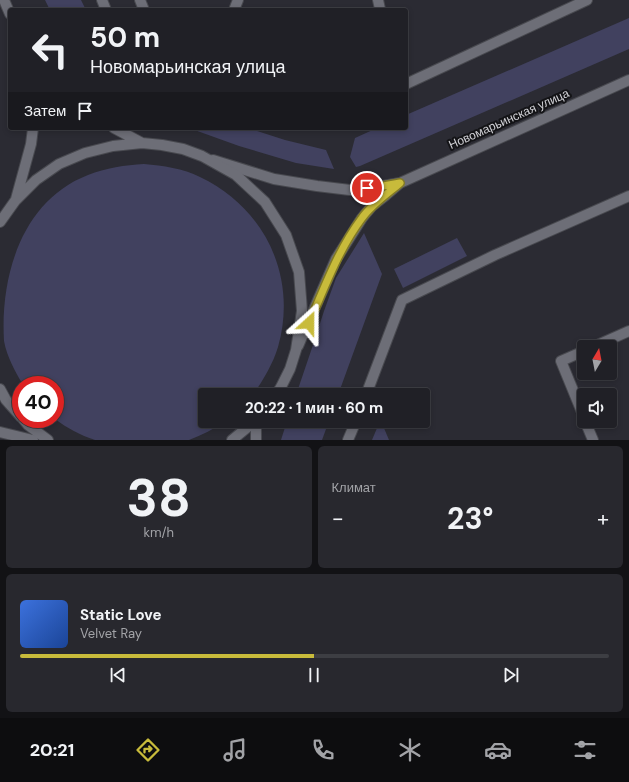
<!DOCTYPE html>
<html lang="ru">
<meta charset="utf-8">
<style>
body{margin:0;font-family:"DM Sans",sans-serif;background:#28282e;color:#f1f3f6;height:100vh;display:flex;flex-direction:column;font-size:15px;white-space:nowrap}
*{box-sizing:border-box;margin:0}
p{font-size:13px;color:#a2a3a7}
.icon{flex:none;width:22px;height:22px;fill:none;stroke:currentColor;stroke-width:2;stroke-linecap:round;stroke-linejoin:round}
.map{position:relative;height:440px;overflow:hidden}
.details{display:flex;flex-direction:column;gap:6px;padding:6px;background:#121215;flex:1}
.details>*{flex:none}
.guide{position:absolute;left:8px;top:8px;width:400px;height:122px;border-radius:4px;box-shadow:0 2px 6px #0003,0 0 0 1px #3d3e43;background:#202026;color:#f1f3f6;overflow:hidden}
.needle{width:26px;rotate:10deg}
.controls{position:absolute;left:577px;top:340px;display:grid;gap:8px}
.controls a{display:grid;place-items:center;width:40px;height:40px;border-radius:4px;background:#202026;box-shadow:0 2px 6px #0003,0 0 0 1px #3d3e43;font-size:20px}
.speed{position:absolute;left:12px;top:376px;display:flex;gap:8px;font-size:20px;font-weight:700;text-align:center}
.speed>*{display:grid;place-content:center;width:52px;height:52px;border-radius:50%;background:#202026;box-shadow:0 2px 6px #0003,0 0 0 1px #3d3e43;line-height:1}
.speed .limit{border:6px solid #d22;background:#fff;color:#111}
.pin{position:absolute;display:grid;place-items:center;width:34px;height:34px;color:#fff;margin:-17px;border:2px solid #fff;border-radius:50%;box-shadow:0 1px 4px #0007}
.me{position:absolute;width:44px;margin:-22px;rotate:24deg;stroke-linejoin:round;filter:drop-shadow(0 0 3px #0008)}
.turn{display:flex;align-items:center;gap:14px;height:84px;padding:0 16px;font-size:18px}
.turn .icon{width:52px;height:52px;stroke-width:2.5}
.turn b{display:block;font-size:28px;line-height:34px}
.then{display:flex;align-items:center;height:38px;padding:0 16px;background:#0003;gap:8px;font-size:15px}
.big{font-size:30px;font-weight:700;line-height:1.1}
.details .widget{flex:1;display:flex;flex-direction:column;justify-content:center;gap:6px;min-width:0;padding:0 14px;border-radius:6px;background:#28282e}
.details .dial{align-items:center;gap:0}
.dial b{font-size:52px;line-height:1}
.song{display:flex;align-items:center;gap:12px}
.cover{width:48px;height:48px;border-radius:6px;background:linear-gradient(135deg,hsl(220 70% 55%),hsl(220 70% 35%))}
.played{height:4px;border-radius:2px;background:linear-gradient(90deg,#c8bb3b 50%,#3d3e43 50%)}
.keys{display:flex;justify-content:space-around;direction:ltr}
.heat{display:flex;justify-content:space-between;align-items:center;font-size:22px;direction:ltr}
.details .tiles{flex:1;display:grid;gap:6px;grid-template-columns:1fr 1fr}
.widget:last-child{grid-column:span 2}
.trip{position:absolute;left:198px;top:388px;width:232px;height:40px;border-radius:4px;background:#202026;box-shadow:0 2px 6px #0003,0 0 0 1px #3d3e43;font-weight:700;line-height:40px;text-align:center}
.tab-bar{display:flex;height:64px;justify-content:space-around;align-items:center;background:#0d0d0f;color:#a2a3a7}
.tab-bar .icon{width:28px;height:28px}
.tab-bar .selected{color:#c8bb3b}
.tab-bar b{font-size:18px;color:#f1f3f6}
.map>svg:first-child{display:block}
.green{fill:#41415f}
.lines{fill:none;stroke-linecap:round;stroke-linejoin:round}
.service-casing{stroke:#48494f;stroke-width:12}
.tertiary-casing{stroke:#48494f;stroke-width:12}
.secondary-casing{stroke:#48494f;stroke-width:12}
.service{stroke:#6d6e77;stroke-width:10}
.tertiary{stroke:#6d6e77;stroke-width:10}
.secondary{stroke:#6d6e77;stroke-width:10}
.route-casing{stroke:#827a26;stroke-width:10}
.route{stroke:#c8bb3b;stroke-width:7}
.labels{text-anchor:middle;dominant-baseline:central;stroke-width:4;stroke-linejoin:round;paint-order:stroke}
.street-label{font-size:12px;fill:#d2d2d7;stroke:#141417}
</style>
<div class="map">
<svg width="629" height="440" viewBox="0 0 629 440">
<rect width="100%" height="100%" fill="#2b2b33"/>
<path class="green" d="M45,0H81L86,10H50Z
M629,18V49L360,166L356,167L350,157L355,138L377,128H406V115Z
M189,128H248L285,140L326,150L334,169L296,163L239,146Z
M144,164C163,166 183,168 200,177C265,208 298,277 278,347C273,364 263,380 253,395H205V421H225C214,429 202,435 189,440H95C80,435 67,428 55,419V385H23C15,371 7,357 4,341C0,274 23,200 88,175C106,168 125,165 144,164Z
M364,233L382,274L338,395H296L314,342L324,311L336,278Z
M457,238L467,256L403,288L394,269Z
M287,421H329L322,440H281Z
M380,421H381L389,440H372Z"/>
<g class="lines">
<g class="service-casing">
<path id="service" d="M102,0L106,10
M140,0L144,10
M378,0L380,9
M234,10L238,0
M406,84L587,0
M593,347L629,331
M584,351L561,361L584,417
M366,395L402,300L495,255L629,196
M585,421L593,440
M348,440L356,421"/>
</g>
<g class="tertiary-casing">
<path id="tertiary" d="M213,160L274,179L317,186L350,190L383,186L400,183L629,80
M298,346L336,259L350,237L362,218L372,206L386,195L400,183
M0,432L33,440"/>
</g>
<g class="secondary-casing">
<path id="secondary" d="M4,0L10,14
M114,128L142,143
M16,199L31,144L33,128
M0,222L15,201L36,180L59,164L85,153L113,146L142,143L162,145L183,149L202,156L236,175L265,202L286,235L299,272L302,311L296,350L290,369L281,387L276,395
M0,389L6,400L21,417
M23,419L28,425L48,440
M232,440L255,421
M256,440V421"/>
</g>
<use href="#service" class="service"/>
<use href="#tertiary" class="tertiary"/>
<use href="#secondary" class="secondary"/>
</g>
<g class="lines">
<g class="route-casing">
<path id="route" d="M309,323C325,287 338,250 362,218C372,204 387,194 400,183L383,186L367,188"/>
</g>
<use href="#route" class="route"/>
</g>
<g class="labels">
<g class="street-label">
<text transform="translate(509 119) rotate(-24)">Новомарьинская улица</text>
</g>
</g>
</svg>
<div class="controls">
<a><svg class="needle" viewBox="-14 -14 28 28"><path d="M0-13l5 13h-10z" fill="#e53935"/><path d="M0 13l5-13h-10z" fill="#a2a3a7"/></svg></a>
<a><svg class="icon" aria-label="sound" viewBox="0 0 24 24"><path d="M4 9h4l5-4v14l-5-4H4zM17 9q2 3 0 6"/></svg></a>
</div>
<div class="speed"><div class="limit">40</div></div>
<div class="pin" style="left:367px;top:188px;background:#d93025"><svg class="icon" aria-label="arrive" viewBox="0 0 24 24"><path d="M6 21V4h12l-3 4 3 4H6"/></svg></div>
<svg class="me" style="left:309px;top:323px" viewBox="-20 -20 40 40"><path d="M0-17L14 15 0 8-14 15z" fill="#c8bb3b" stroke="#fff" stroke-width="4"/></svg>
<div class="trip">20:22 · 1 мин · 60 m</div>
<div class="guide">
<div class="turn"><svg class="icon" aria-label="left" viewBox="0 0 24 24"><path d="M17 20v-9H6M10 6l-5 5 5 5"/></svg><div><b>50 m</b>Новомарьинская улица</div></div>
<div class="then">Затем<svg class="icon" aria-label="arrive" viewBox="0 0 24 24"><path d="M6 21V4h12l-3 4 3 4H6"/></svg></div>
</div>
</div>
<section class="details">
<div class="tiles">
<div class="widget dial"><b>38</b><p>km/h</p></div>
<div class="widget"><p>Климат</p>
<div class="heat"><a>−</a><b class="big">23°</b><a>+</a></div>
</div>
<div class="widget">
<div class="song"><i class="cover"></i><div><b>Static Love</b><p>Velvet Ray</p></div></div>
<div class="played"></div>
<div class="keys"><svg class="icon" aria-label="previous" viewBox="0 0 24 24"><path d="M18 5L8 12l10 7zM5 5v14"/></svg><svg class="icon" aria-label="pause" viewBox="0 0 24 24"><path d="M8 5v14M16 5v14"/></svg><svg class="icon" aria-label="next" viewBox="0 0 24 24"><path d="M6 5l10 7-10 7zM19 5v14"/></svg></div>
</div>
</div>
</section>
<nav class="tab-bar">
<b>20:21</b>
<svg class="icon selected" aria-label="directions" viewBox="0 0 24 24"><path d="M12 3l9 9-9 9-9-9zM9 14v-3h6M13 9l2 2-2 2"/></svg>
<svg class="icon" aria-label="music" viewBox="0 0 24 24"><path d="M9 18V5l10-2v13"/><circle cx="6" cy="18" r="3"/><circle cx="16" cy="16" r="3"/></svg>
<svg class="icon" aria-label="phone" viewBox="0 0 24 24"><path d="M5 4h4l2 5-3 2q2 4 5 5l2-3 5 2v4C11 20 4 13 5 4z"/></svg>
<svg class="icon" aria-label="climate" viewBox="0 0 24 24"><path d="M12 3v18M4 7l16 10M4 17L20 7"/></svg>
<svg class="icon" aria-label="car" viewBox="0 0 24 24"><path d="M5 17H2v-5l4-1 3-4h7l3 4 3 1v5h-3M9 17h6M6 11h13"/><circle cx="7" cy="17" r="2"/><circle cx="17" cy="17" r="2"/></svg>
<svg class="icon" aria-label="filters" viewBox="0 0 24 24"><path d="M4 7h16M4 17h16"/><circle cx="9" cy="7" r="2"/><circle cx="15" cy="17" r="2"/></svg>
</nav>
